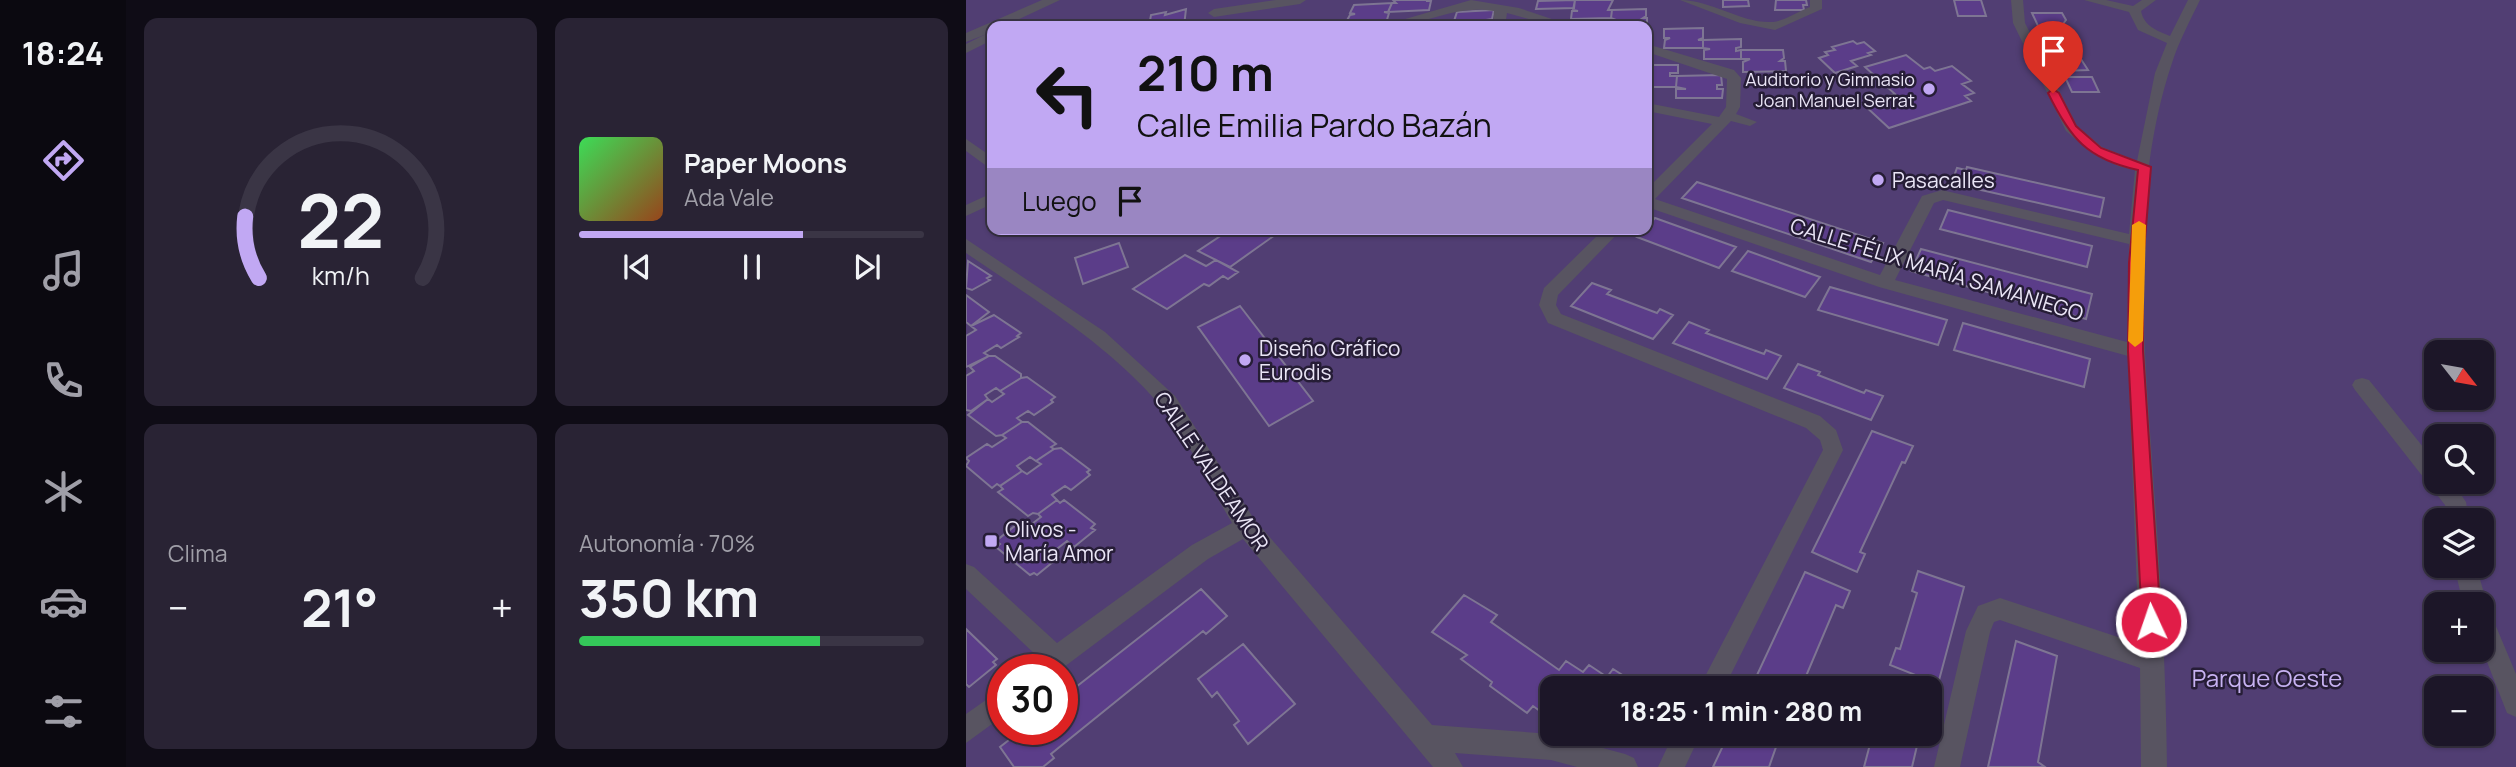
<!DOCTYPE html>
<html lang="es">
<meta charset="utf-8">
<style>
body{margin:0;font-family:Manrope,sans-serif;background:#292334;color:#f1f3f6;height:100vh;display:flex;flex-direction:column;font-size:26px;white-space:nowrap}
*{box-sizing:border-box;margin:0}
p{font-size:23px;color:#a09fa8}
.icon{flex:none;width:38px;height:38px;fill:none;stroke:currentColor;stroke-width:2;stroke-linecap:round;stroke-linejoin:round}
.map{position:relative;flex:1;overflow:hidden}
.panel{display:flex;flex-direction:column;gap:18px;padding:18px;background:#0f0c16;width:840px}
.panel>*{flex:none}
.top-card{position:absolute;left:21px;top:21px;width:665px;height:214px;border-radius:14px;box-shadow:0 2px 5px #0004,0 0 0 2px #3a3545;background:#c1a8f3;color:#111;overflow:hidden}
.needle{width:46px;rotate:121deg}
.buttons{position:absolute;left:1458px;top:340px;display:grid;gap:14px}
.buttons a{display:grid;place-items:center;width:70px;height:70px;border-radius:14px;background:#1c1628;box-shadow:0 2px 5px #0004,0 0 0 2px #3a3545;font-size:35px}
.speed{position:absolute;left:21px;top:654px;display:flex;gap:14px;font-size:35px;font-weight:700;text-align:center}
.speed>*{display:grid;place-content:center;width:91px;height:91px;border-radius:50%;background:#1c1628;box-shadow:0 2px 5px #0004,0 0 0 2px #3a3545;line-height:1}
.speed .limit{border:10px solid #d22;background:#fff;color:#111}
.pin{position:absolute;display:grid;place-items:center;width:60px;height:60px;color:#fff;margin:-72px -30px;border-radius:50% 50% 50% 0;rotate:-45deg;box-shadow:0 0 7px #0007}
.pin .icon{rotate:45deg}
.me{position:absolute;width:77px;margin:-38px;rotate:357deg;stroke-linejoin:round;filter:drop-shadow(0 0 5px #0008)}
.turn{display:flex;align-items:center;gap:24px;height:147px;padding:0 35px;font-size:32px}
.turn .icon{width:91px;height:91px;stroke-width:2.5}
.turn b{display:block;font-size:49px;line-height:60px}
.then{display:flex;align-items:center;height:66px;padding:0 35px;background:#0003;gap:14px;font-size:26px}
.big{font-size:52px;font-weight:700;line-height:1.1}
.panel .widget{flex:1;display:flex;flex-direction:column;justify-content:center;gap:10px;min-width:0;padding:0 24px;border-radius:14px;background:#292334}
.panel .dial{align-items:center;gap:0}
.dial svg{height:182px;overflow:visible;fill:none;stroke:#3a3545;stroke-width:7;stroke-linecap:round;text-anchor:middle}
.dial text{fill:#f1f3f6;stroke:none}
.song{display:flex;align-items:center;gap:21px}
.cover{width:84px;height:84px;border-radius:10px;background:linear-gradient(135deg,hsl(130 70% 55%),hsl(20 70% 35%))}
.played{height:7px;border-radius:4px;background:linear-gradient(90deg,#c1a8f3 65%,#3a3545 65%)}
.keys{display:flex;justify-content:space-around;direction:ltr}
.heat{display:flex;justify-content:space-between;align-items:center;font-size:38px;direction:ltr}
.charge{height:10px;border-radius:5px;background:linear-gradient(90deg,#34c759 70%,#3a3545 0)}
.panel .tiles{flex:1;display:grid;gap:18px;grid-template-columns:repeat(2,1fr)}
.trip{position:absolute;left:574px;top:676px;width:402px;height:70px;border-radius:14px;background:#1c1628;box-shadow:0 2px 5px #0004,0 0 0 2px #3a3545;font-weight:700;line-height:70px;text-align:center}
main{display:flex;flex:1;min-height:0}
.tab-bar{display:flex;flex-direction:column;width:126px;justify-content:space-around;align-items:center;background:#0b0910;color:#a09fa8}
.tab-bar .icon{width:49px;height:49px}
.tab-bar .selected{color:#c1a8f3}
.tab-bar b{font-size:32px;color:#f1f3f6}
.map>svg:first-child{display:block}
.green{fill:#513e73;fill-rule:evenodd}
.building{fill:#5b3d89;stroke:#7e7593;stroke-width:2}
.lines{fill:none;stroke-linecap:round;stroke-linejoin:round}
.minor{fill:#585461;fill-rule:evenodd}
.tertiary{fill:#585461;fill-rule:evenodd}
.route{fill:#e11d48;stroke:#92132f;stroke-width:2}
.slow{fill:#f59e0b}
.poi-dot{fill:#c1a8f3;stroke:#261d36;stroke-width:2.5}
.labels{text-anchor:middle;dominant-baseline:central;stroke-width:5;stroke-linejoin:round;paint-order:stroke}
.far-poi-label{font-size:18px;fill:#eae5f6;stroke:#261d36;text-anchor:end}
.poi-label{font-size:21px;fill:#eae5f6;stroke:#261d36;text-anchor:start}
.street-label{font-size:21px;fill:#eae5f6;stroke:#261d36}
.near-park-label{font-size:24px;fill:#c7b2f2;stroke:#261d36}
</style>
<main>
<nav class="tab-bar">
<b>18:24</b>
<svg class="icon selected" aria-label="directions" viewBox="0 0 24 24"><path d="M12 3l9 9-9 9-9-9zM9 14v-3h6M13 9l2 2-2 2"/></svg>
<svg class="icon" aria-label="music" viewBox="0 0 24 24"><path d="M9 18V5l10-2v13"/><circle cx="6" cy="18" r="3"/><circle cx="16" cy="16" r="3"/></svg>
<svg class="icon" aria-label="phone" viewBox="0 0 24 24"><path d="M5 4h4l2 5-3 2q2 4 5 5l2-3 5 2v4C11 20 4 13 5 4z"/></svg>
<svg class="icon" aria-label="climate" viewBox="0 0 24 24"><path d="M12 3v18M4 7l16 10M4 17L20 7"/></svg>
<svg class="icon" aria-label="car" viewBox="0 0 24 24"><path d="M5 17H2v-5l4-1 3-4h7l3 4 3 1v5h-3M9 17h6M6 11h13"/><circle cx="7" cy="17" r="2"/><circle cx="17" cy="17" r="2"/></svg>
<svg class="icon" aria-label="filters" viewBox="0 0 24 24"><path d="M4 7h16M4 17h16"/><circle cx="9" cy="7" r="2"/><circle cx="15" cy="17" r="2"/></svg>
</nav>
<section class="panel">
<div class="tiles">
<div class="widget dial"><svg viewBox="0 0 100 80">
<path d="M14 69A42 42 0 1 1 86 69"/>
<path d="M14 69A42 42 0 0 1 8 42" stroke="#c1a8f3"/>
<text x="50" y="56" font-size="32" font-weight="700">22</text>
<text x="50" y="72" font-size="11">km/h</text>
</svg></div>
<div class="widget">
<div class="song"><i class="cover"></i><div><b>Paper Moons</b><p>Ada Vale</p></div></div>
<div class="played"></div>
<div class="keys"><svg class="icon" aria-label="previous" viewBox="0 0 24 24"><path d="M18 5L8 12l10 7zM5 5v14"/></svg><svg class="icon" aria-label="pause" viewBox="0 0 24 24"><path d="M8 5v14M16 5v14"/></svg><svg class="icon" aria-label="next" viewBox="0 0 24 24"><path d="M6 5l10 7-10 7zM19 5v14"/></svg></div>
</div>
<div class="widget"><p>Clima</p>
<div class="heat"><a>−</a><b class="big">21°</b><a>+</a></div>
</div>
<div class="widget"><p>Autonomía · 70%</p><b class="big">350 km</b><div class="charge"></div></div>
</div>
</section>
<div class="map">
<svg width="1550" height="767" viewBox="0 0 1550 767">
<rect width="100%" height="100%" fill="#261d36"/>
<path class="green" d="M0,0H1550V767H0ZM26,26H681V229H26ZM1470,352H1516V397H1470ZM1470,436H1516V481H1470ZM1470,520H1516V565H1470ZM1470,604H1516V649H1470ZM37,670H96V730H37ZM586,688H964V733H586ZM1470,688H1516V733H1470Z"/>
<path class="building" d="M427,0H465L460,1H465L463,10L422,12L426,3H430Z
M609,0L608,8L570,9L572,1Z
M609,0H647L642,10H646L645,18L605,19L606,11H612L607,10Z
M757,0H782L783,6L757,7Z
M810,0H840L841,5H837L838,10H809Z
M988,0H1015L1020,16H992Z
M426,3L422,12H418L423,13L420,23L379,24L384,15L389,14L384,13L388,5Z
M220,9L218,26H183L185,15L200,12L199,15Z
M680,9V16L677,18H681V27L643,26V20H650L645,18L646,10Z
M528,10L526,19L520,20H526L525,26H486L487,23L495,22L488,21L491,12Z
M1066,13H1096L1100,20L1097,24L1103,36H1100L1122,70L1093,71Z
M737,28V38L732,40H737V48H698L699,40L704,38H698V29Z
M775,39V47L770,48V51L775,50V59H738V50L744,49L737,48V40Z
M887,41L891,44L898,42L909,51L902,53L905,55L885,61L891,66L869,73L853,58L862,55L859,52L869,50L866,47Z
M775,50H817L818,58L814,61H819L820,71L777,72V62L784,59H775Z
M940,55L958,69L964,67L969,71L986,66L1005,81L996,84L1008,93L999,96L1005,101L923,128L897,104L929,94L899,67Z
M681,65H712V73H704V76H711L710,87H681Z
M755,75L756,85H751V89H757L756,98H710V89H720L710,87L711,76Z
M1099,77H1126L1133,92H1106Z
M1001,167L1138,198L1134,217L993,185L995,181L987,179L991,168L1000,170Z
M731,182L917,243L905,262L716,198Z
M982,210L1126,246L1121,267L974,229Z
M689,218L770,247L753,268L671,237Z
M265,229H315L316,230L264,267L232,251Z
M153,243L162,267L117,284L109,258Z
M955,249L1126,294L1120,319L945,271Z
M782,251L854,277L839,297L766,271Z
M219,255L240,266L250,260L272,272L262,279L257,276L243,286L238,284L201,309L167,289Z
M2,261L25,276L21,278L24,280L6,290L0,288Z
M626,283L645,290L641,294L691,313L694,309L707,315L687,339L605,306Z
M864,287L981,320L972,345L852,310Z
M0,295L23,312L5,326L0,322Z
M274,306L347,401L303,426L232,327Z
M28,315L55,333L51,336L53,337L35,348L31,345L18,353L23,356L0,367V336L10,330L5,326Z
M723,322L743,330L740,333L798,354L800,350L815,356L801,379L707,343Z
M997,323L1124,359L1118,387L988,350Z
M23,356H29L55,374V378L34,391L30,388L19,395L22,399L5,411L0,410V376L8,371L4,367Z
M832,364L854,372L852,375L898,393L900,390L917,396L905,420L818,388Z
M61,377L89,397L85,400L87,402L68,415L62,411L51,418L56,422L36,435L30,436L2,415L22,399L26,402L38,394L34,391L55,378Z
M56,422H62L90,444L85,447L88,449L70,461L64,457L51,466L56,471L34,486L31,484L26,488L0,466L3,461L0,458L21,444L26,447L40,438L36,435Z
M906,431L947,446L939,463L936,462L894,552L899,554L891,572L846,552Z
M95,448L124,470L121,472L124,475L105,490L99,486L86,495L91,500L72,514L67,513L62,516L32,492L37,489L34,486L56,471L61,474L75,464L70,461L88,449Z
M91,500L94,503L98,500L129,524L125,528L129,530L108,547L101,541L87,552L93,557L71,575L68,573L64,575L30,547L34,544L30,541L55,521L62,527L75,517L72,514Z
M952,571L998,587L972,684L924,665L930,648L934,649L951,593L946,591Z
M839,572L884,591L877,608L870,605L835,688H785Z
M235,589L261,616L240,634L237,631L85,754L88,758L77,767H48L34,747L56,730H96V698Z
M498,595L531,615L525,622L593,670L600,661L617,672L623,665L641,677L647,669L677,688H586L585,719L567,706L561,713L524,686L526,682L495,659L501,655L466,632Z
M0,629L31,659L27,662L30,665L3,687L0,684Z
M1050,641L1091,656L1072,762L1079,767H1022Z
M277,644L329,704L282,744L268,725L273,721L251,692L246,697L232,679Z
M763,733H815L803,767H747Z
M907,733H954L946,767H898Z"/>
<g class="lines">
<path class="minor" d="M310,0H340L334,4L248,17L242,13L248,9Z
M505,0L553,8L607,26H588L541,13L539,26H527L528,11C485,4 457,28 415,26Z
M714,0C746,0 776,24 807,22C818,21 833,11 844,7V0H856V9L809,30L774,23Z
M1045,0H1057L1059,23L1111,126L1136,147L1171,161L1189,73L1201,43L1172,30L1163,12L1118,0H1140L1167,6L1176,0H1190L1175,11C1178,26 1191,31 1204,36L1222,0H1234C1224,21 1213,41 1206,63C1161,197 1179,349 1188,488C1195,581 1200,674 1201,767H1175L1174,668L1034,620L1028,622L1024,632L994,767H968L1000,631L1012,606L1034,598L1173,644L1162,356L913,287L681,207V189L746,124L681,111V103L753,117L760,107L761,79L681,52V44L768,70L775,78L774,107L770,114L791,122L784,126L765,121L689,199L914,275L956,196L976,190L1163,234L1169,170L1152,166L1126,153L1100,131L1047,23ZM977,200L1163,244L1161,342L929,280L968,203Z
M26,31V40L0,53V44Z
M0,139L26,157V170L0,151Z
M26,193V204L0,216V205Z
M638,229H656L592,295L590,305L595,314L854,416L870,430L877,450L758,688H733L857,450L854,440L840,428L582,323L573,305L578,288Z
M0,239L139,332L209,396L288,519L466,725L585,734L659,754L668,758L672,767H611L585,760L489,753L497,767H467L277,539L242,559L94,670H62L72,657L0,589V564L8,567L91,643L226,545L266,523C245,488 219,434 193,404C140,342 67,299 0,253Z
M1396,378L1403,380L1470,463V481H1486L1500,502L1503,520H1481L1479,505L1389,390L1386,385L1389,380Z
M1488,565H1510L1521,604L1518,610L1524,612L1550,674V717L1541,713L1516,649V604H1497Z
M37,688V716L0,743V714Z
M708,733H735L719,767H692Z"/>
<path class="tertiary" d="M76,0H94L38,26H26V32L0,42V33Z"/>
</g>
<path class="route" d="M1087,89L1093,93L1110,126L1135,148L1185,167L1177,263V351L1195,622L1192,628L1185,631L1179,628L1176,622L1162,351L1163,263L1172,170C1121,159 1104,138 1082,93Z"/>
<path class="slow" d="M1173,221L1180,225L1177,341L1169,347L1162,341L1166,225Z"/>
<g class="poi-dot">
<circle cx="963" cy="89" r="7"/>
<circle cx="912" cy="180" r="7"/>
<circle cx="279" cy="360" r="7"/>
<rect x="18" y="534" width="14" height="14" rx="3.5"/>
</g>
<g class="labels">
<g class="far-poi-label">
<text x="949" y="79">Auditorio y Gimnasio<tspan x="949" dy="21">Joan Manuel Serrat</tspan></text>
</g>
<g class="poi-label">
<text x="926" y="180">Pasacalles</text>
<text x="293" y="348">Diseño Gráfico<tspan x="293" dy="24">Eurodis</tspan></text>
<text x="39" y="529">Olivos -<tspan x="39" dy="24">María Amor</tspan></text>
</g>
<g class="street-label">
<text transform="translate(971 269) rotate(17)">CALLE FÉLIX MARÍA SAMANIEGO</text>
<text transform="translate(246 471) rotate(56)">CALLE VALDEAMOR</text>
</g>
<g class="near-park-label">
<text x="1301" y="677">Parque Oeste</text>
</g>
</g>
</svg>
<div class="buttons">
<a><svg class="needle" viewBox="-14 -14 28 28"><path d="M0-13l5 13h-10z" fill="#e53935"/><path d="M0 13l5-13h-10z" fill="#a09fa8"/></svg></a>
<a><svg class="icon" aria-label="search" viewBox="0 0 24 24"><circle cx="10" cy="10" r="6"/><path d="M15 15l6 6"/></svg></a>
<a><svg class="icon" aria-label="layers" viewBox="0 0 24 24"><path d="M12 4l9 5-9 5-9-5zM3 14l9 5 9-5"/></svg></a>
<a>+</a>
<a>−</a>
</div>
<div class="speed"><div class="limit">30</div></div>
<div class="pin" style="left:1087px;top:93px;background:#d93025"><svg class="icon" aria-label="arrive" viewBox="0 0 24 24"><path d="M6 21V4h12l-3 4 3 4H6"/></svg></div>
<svg class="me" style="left:1185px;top:622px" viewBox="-20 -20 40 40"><circle r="17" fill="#e11d48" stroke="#fff" stroke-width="3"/><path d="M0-11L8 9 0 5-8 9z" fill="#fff"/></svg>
<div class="trip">18:25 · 1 min · 280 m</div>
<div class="top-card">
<div class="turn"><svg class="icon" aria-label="left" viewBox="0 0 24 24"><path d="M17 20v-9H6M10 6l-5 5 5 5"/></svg><div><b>210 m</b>Calle Emilia Pardo Bazán</div></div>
<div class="then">Luego<svg class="icon" aria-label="arrive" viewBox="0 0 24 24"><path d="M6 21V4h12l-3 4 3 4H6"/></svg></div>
</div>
</div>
</main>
